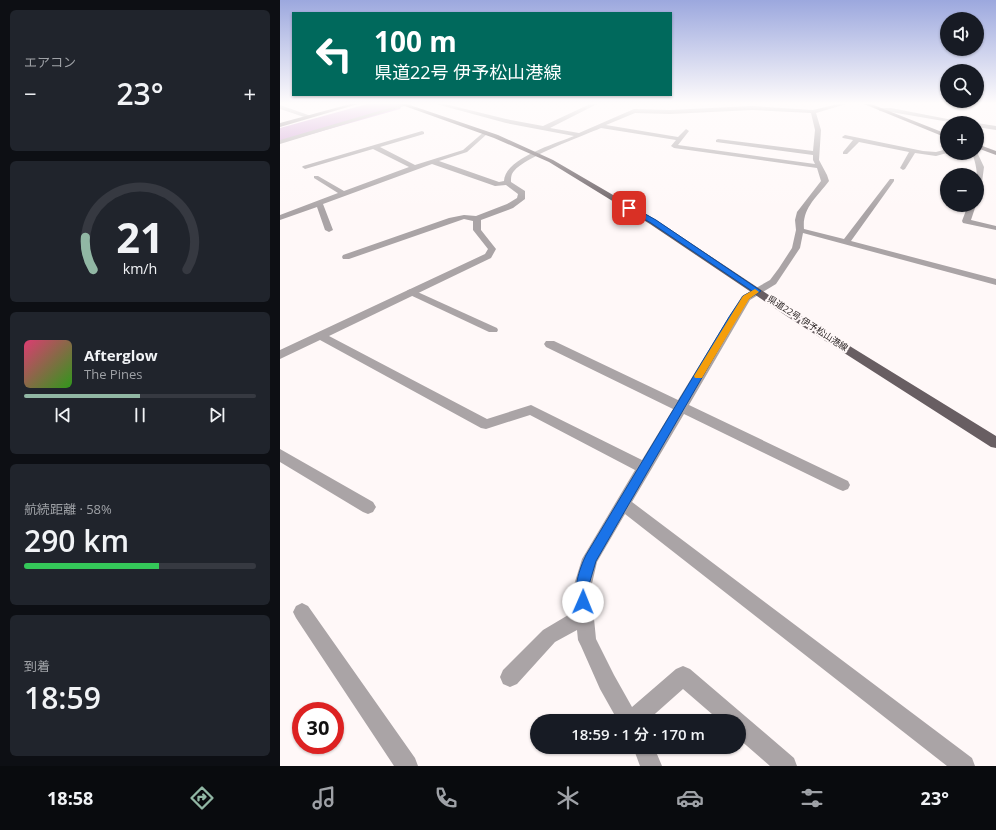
<!DOCTYPE html>
<html lang="ja">
<meta charset="utf-8">
<style>
body{margin:0;font-family:"Open Sans","Noto Sans JP",sans-serif;background:#20242c;color:#f1f3f6;height:100vh;display:flex;flex-direction:column;font-size:15px;white-space:nowrap}
*{box-sizing:border-box;margin:0}
p{font-size:13px;color:#9ea1a6}
.icon{flex:none;width:22px;height:22px;fill:none;stroke:currentColor;stroke-width:2;stroke-linecap:round;stroke-linejoin:round}
.map{position:relative;flex:1;overflow:hidden}
.sheet{display:flex;flex-direction:column;gap:10px;padding:10px;background:#0d0f14;width:280px}
.sheet>*{flex:none}
.top-card{position:absolute;left:12px;top:12px;width:380px;height:84px;border-radius:0px;box-shadow:0 1px 3px #0004;background:#00695c;color:#fff;overflow:hidden}
.controls{position:absolute;left:660px;top:12px;display:grid;gap:8px}
.controls a{display:grid;place-items:center;width:44px;height:44px;border-radius:50%;background:#171b24;box-shadow:0 1px 3px #0004;font-size:20px}
.speed{position:absolute;left:12px;top:702px;display:flex;gap:8px;font-size:20px;font-weight:700;text-align:center}
.speed>*{display:grid;place-content:center;width:52px;height:52px;border-radius:50%;background:#171b24;box-shadow:0 1px 3px #0004;line-height:1}
.speed .limit{border:6px solid #d22;background:#fff;color:#111}
.pin{position:absolute;display:grid;place-items:center;width:34px;height:34px;color:#fff;margin:-17px;border-radius:8px;box-shadow:0 2px 6px #0006}
.me{position:absolute;width:44px;margin:-22px;rotate:1deg;stroke-linejoin:round;filter:drop-shadow(0 0 3px #0008)}
.turn{display:flex;align-items:center;gap:14px;height:84px;padding:0 16px;font-size:18px}
.turn .icon{width:52px;height:52px;stroke-width:2.5}
.turn b{display:block;font-size:28px;line-height:34px}
.big{font-size:30px;font-weight:600;line-height:1.1}
.sheet .tile{flex:1;display:flex;flex-direction:column;justify-content:center;gap:6px;min-width:0;padding:0 14px;border-radius:6px;background:#20242c}
.sheet .dial{align-items:center;gap:0}
.dial svg{height:104px;overflow:visible;fill:none;stroke:#363941;stroke-width:7;stroke-linecap:round;text-anchor:middle}
.dial text{fill:#f1f3f6;stroke:none}
.song{display:flex;align-items:center;gap:12px}
.cover{width:48px;height:48px;border-radius:6px;background:linear-gradient(135deg,hsl(340 70% 55%),hsl(110 70% 35%))}
.played{height:4px;border-radius:2px;background:linear-gradient(90deg,#91b7a4 50%,#363941 50%)}
.keys{display:flex;justify-content:space-around;direction:ltr}
.heat{display:flex;justify-content:space-between;align-items:center;font-size:22px;direction:ltr}
.charge{height:6px;border-radius:3px;background:linear-gradient(90deg,#34c759 58%,#363941 0)}
.trip{position:absolute;left:250px;top:714px;width:216px;height:40px;border-radius:20px;background:#171b24;box-shadow:0 1px 3px #0004;font-weight:600;line-height:40px;text-align:center}
.tabs{display:flex;height:64px;justify-content:space-around;align-items:center;background:#090b0e;color:#9ea1a6}
.tabs .icon{width:28px;height:28px}
.tabs .on{color:#91b7a4}
.tabs b{font-size:18px;color:#f1f3f6}
main{display:flex;flex:1;min-height:0}
.map>svg:first-child{display:block}
.lines{fill:none;stroke-linecap:round;stroke-linejoin:round}
.river{fill:#ca96d0;fill-rule:evenodd}
.lane{fill:#aaa4a6;fill-rule:evenodd}
.street{fill:#aaa4a6;fill-rule:evenodd}
.secondary{fill:#837b7e;fill-rule:evenodd}
.primary{fill:#685e62;fill-rule:evenodd}
.route{fill:#1a73e8;stroke:#114b97}
.slow{fill:#f59e0b}
.labels{text-anchor:middle;dominant-baseline:central;stroke-width:4;stroke-linejoin:round;paint-order:stroke}
.far-street-label{font-size:9px;fill:#231d1d;stroke:#fff8f8}
</style>
<main>
<section class="sheet">
<div class="tile"><p>エアコン</p>
<div class="heat"><a>−</a><b class="big">23°</b><a>+</a></div>
</div>
<div class="tile dial"><svg viewBox="0 0 100 80">
<path d="M14 69A42 42 0 1 1 86 69"/>
<path d="M14 69A42 42 0 0 1 8 44" stroke="#91b7a4"/>
<text x="50" y="56" font-size="32" font-weight="700">21</text>
<text x="50" y="72" font-size="11">km/h</text>
</svg></div>
<div class="tile">
<div class="song"><i class="cover"></i><div><b>Afterglow</b><p>The Pines</p></div></div>
<div class="played"></div>
<div class="keys"><svg class="icon" aria-label="previous" viewBox="0 0 24 24"><path d="M18 5L8 12l10 7zM5 5v14"/></svg><svg class="icon" aria-label="pause" viewBox="0 0 24 24"><path d="M8 5v14M16 5v14"/></svg><svg class="icon" aria-label="next" viewBox="0 0 24 24"><path d="M6 5l10 7-10 7zM19 5v14"/></svg></div>
</div>
<div class="tile"><p>航続距離 · 58%</p><b class="big">290 km</b><div class="charge"></div></div>
<div class="tile"><p>到着</p><b class="big">18:59</b></div>
</section>
<div class="map">
<svg width="716" height="766" viewBox="0 0 716 766">
<rect width="100%" height="100%" fill="#fff8f8"/>
<g class="lines">
<path class="river" d="M87,104H123L120,109L0,143V128Z"/>
<path class="lane" d="M131,289L217,328L218,330L217,332H209L128,294L126,292L128,290Z"/>
<path class="street" d="M123,104H131L0,144V140Z
M156,104H165L226,119L263,126L310,104H317L270,128L299,133L354,109L390,110L472,106L533,110L558,104H566L536,113L541,130L539,160L547,175L549,181C537,197 522,208 524,229L564,239L610,179H614V181L571,241L716,279V285L523,233L520,248L496,284L470,300L409,405L568,481L570,485L568,489L563,491L558,489L404,414L352,502L692,758L695,766H667L345,514L317,562L311,588L316,639L334,675L352,707L396,669L403,666L410,669L514,758L517,766H490L459,739V721H440L403,689L367,721H338L320,689L301,646L298,640L297,630L275,642L237,684L230,687L223,684L220,677L223,670L263,630L295,611L293,588L302,559L355,470L250,415L206,429L201,428L40,340L0,359V350L205,254L208,249L193,230V221L184,219L69,259H63L62,257L63,255L169,218L184,215L196,216L227,204L237,198L238,194L226,185L215,186L152,164L43,204L53,230L49,232L45,230L37,207L0,220V215L58,193L34,178V176H38L64,191L129,167L93,149L25,169L22,167L23,166L142,131L144,132V134L100,147L135,165L183,150L205,131L207,132V134L187,152L159,161L219,182L224,181C225,158 275,144 294,136L226,123ZM472,110L531,113L535,130L533,151L438,139L436,140V142L533,155V160L535,164L398,145L409,131L406,129L398,137L326,125L355,113L390,114ZM321,128L396,140L391,146L394,148L537,168L541,181L517,212L515,220L516,230L512,248L499,268L490,280L462,296L398,400L274,341H266L264,344L266,347L393,409L362,460L251,405L207,419L49,336L211,258L216,249L201,230V220L233,208L245,199V191L231,182C231,178 231,174 234,171C245,157 302,136 321,128Z
M0,105L31,116L32,117L27,118L0,109Z
M601,108H611L688,123H675L611,112L599,111V109Z
M697,123L716,126V130L697,127Z
M565,135L643,151L656,152L667,149V153L656,156L635,153L625,169L623,170L620,168L629,152L579,142L567,154H563V152L573,140L563,138L562,137Z
M697,152L704,167L701,190L697,192C697,176 698,169 692,153H697Z
M688,205H696L691,220L716,226V230L683,223L682,221Z
M0,449L93,502L96,507L93,512L88,514L83,512L0,462Z
M22,603L28,606L135,758L138,766H114L16,618L13,612L16,606Z
M353,747H374L382,766H360Z"/>
<path class="secondary" d="M70,104H78L0,127V123Z"/>
<path class="primary" d="M119,104H127L218,135L273,160L376,220L516,313L716,436V448L711,447L508,317L370,224L269,162L214,138Z
M584,104H591L667,134V138Z
M697,144L716,151V155L697,148Z"/>
</g>
<linearGradient id="sky" x2="0" y2="1"><stop stop-color="#9ca8de"/><stop offset="0.49" stop-color="#fffcfc"/><stop offset="1" stop-color="#fffcfc" stop-opacity="0"/></linearGradient>
<rect width="716" height="211" fill="url(#sky)"/>
<path class="route" d="M347,206H351L376,220L481,291L468,299L457,317L316,561L308,588L310,602L308,606L303,608L299,606C292,590 299,570 306,555L449,317L463,296L472,291L371,223L347,209Z"/>
<path class="slow" d="M475,289L479,292L469,299L422,378H415L414,376L463,296Z"/>
<g class="labels">
<g class="far-street-label">
<text transform="translate(528 323) rotate(33)">県道22号 伊予松山港線</text>
</g>
</g>
</svg>
<div class="controls">
<a><svg class="icon" aria-label="sound" viewBox="0 0 24 24"><path d="M4 9h4l5-4v14l-5-4H4zM17 9q2 3 0 6"/></svg></a>
<a><svg class="icon" aria-label="search" viewBox="0 0 24 24"><circle cx="10" cy="10" r="6"/><path d="M15 15l6 6"/></svg></a>
<a>+</a>
<a>−</a>
</div>
<div class="speed"><div class="limit">30</div></div>
<div class="pin" style="left:349px;top:208px;background:#d93025"><svg class="icon" aria-label="arrive" viewBox="0 0 24 24"><path d="M6 21V4h12l-3 4 3 4H6"/></svg></div>
<svg class="me" style="left:303px;top:602px" viewBox="-20 -20 40 40"><circle r="19" fill="#fff"/><path d="M0-13L10 11 0 6-10 11z" fill="#1a73e8"/></svg>
<div class="trip">18:59 · 1 分 · 170 m</div>
<div class="top-card">
<div class="turn"><svg class="icon" aria-label="left" viewBox="0 0 24 24"><path d="M17 20v-9H6M10 6l-5 5 5 5"/></svg><div><b>100 m</b>県道22号 伊予松山港線</div></div>
</div>
</div>
</main>
<nav class="tabs">
<b>18:58</b>
<svg class="icon on" aria-label="directions" viewBox="0 0 24 24"><path d="M12 3l9 9-9 9-9-9zM9 14v-3h6M13 9l2 2-2 2"/></svg>
<svg class="icon" aria-label="music" viewBox="0 0 24 24"><path d="M9 18V5l10-2v13"/><circle cx="6" cy="18" r="3"/><circle cx="16" cy="16" r="3"/></svg>
<svg class="icon" aria-label="phone" viewBox="0 0 24 24"><path d="M5 4h4l2 5-3 2q2 4 5 5l2-3 5 2v4C11 20 4 13 5 4z"/></svg>
<svg class="icon" aria-label="climate" viewBox="0 0 24 24"><path d="M12 3v18M4 7l16 10M4 17L20 7"/></svg>
<svg class="icon" aria-label="car" viewBox="0 0 24 24"><path d="M5 17H2v-5l4-1 3-4h7l3 4 3 1v5h-3M9 17h6M6 11h13"/><circle cx="7" cy="17" r="2"/><circle cx="17" cy="17" r="2"/></svg>
<svg class="icon" aria-label="filters" viewBox="0 0 24 24"><path d="M4 7h16M4 17h16"/><circle cx="9" cy="7" r="2"/><circle cx="15" cy="17" r="2"/></svg>
<b>23°</b>
</nav>
